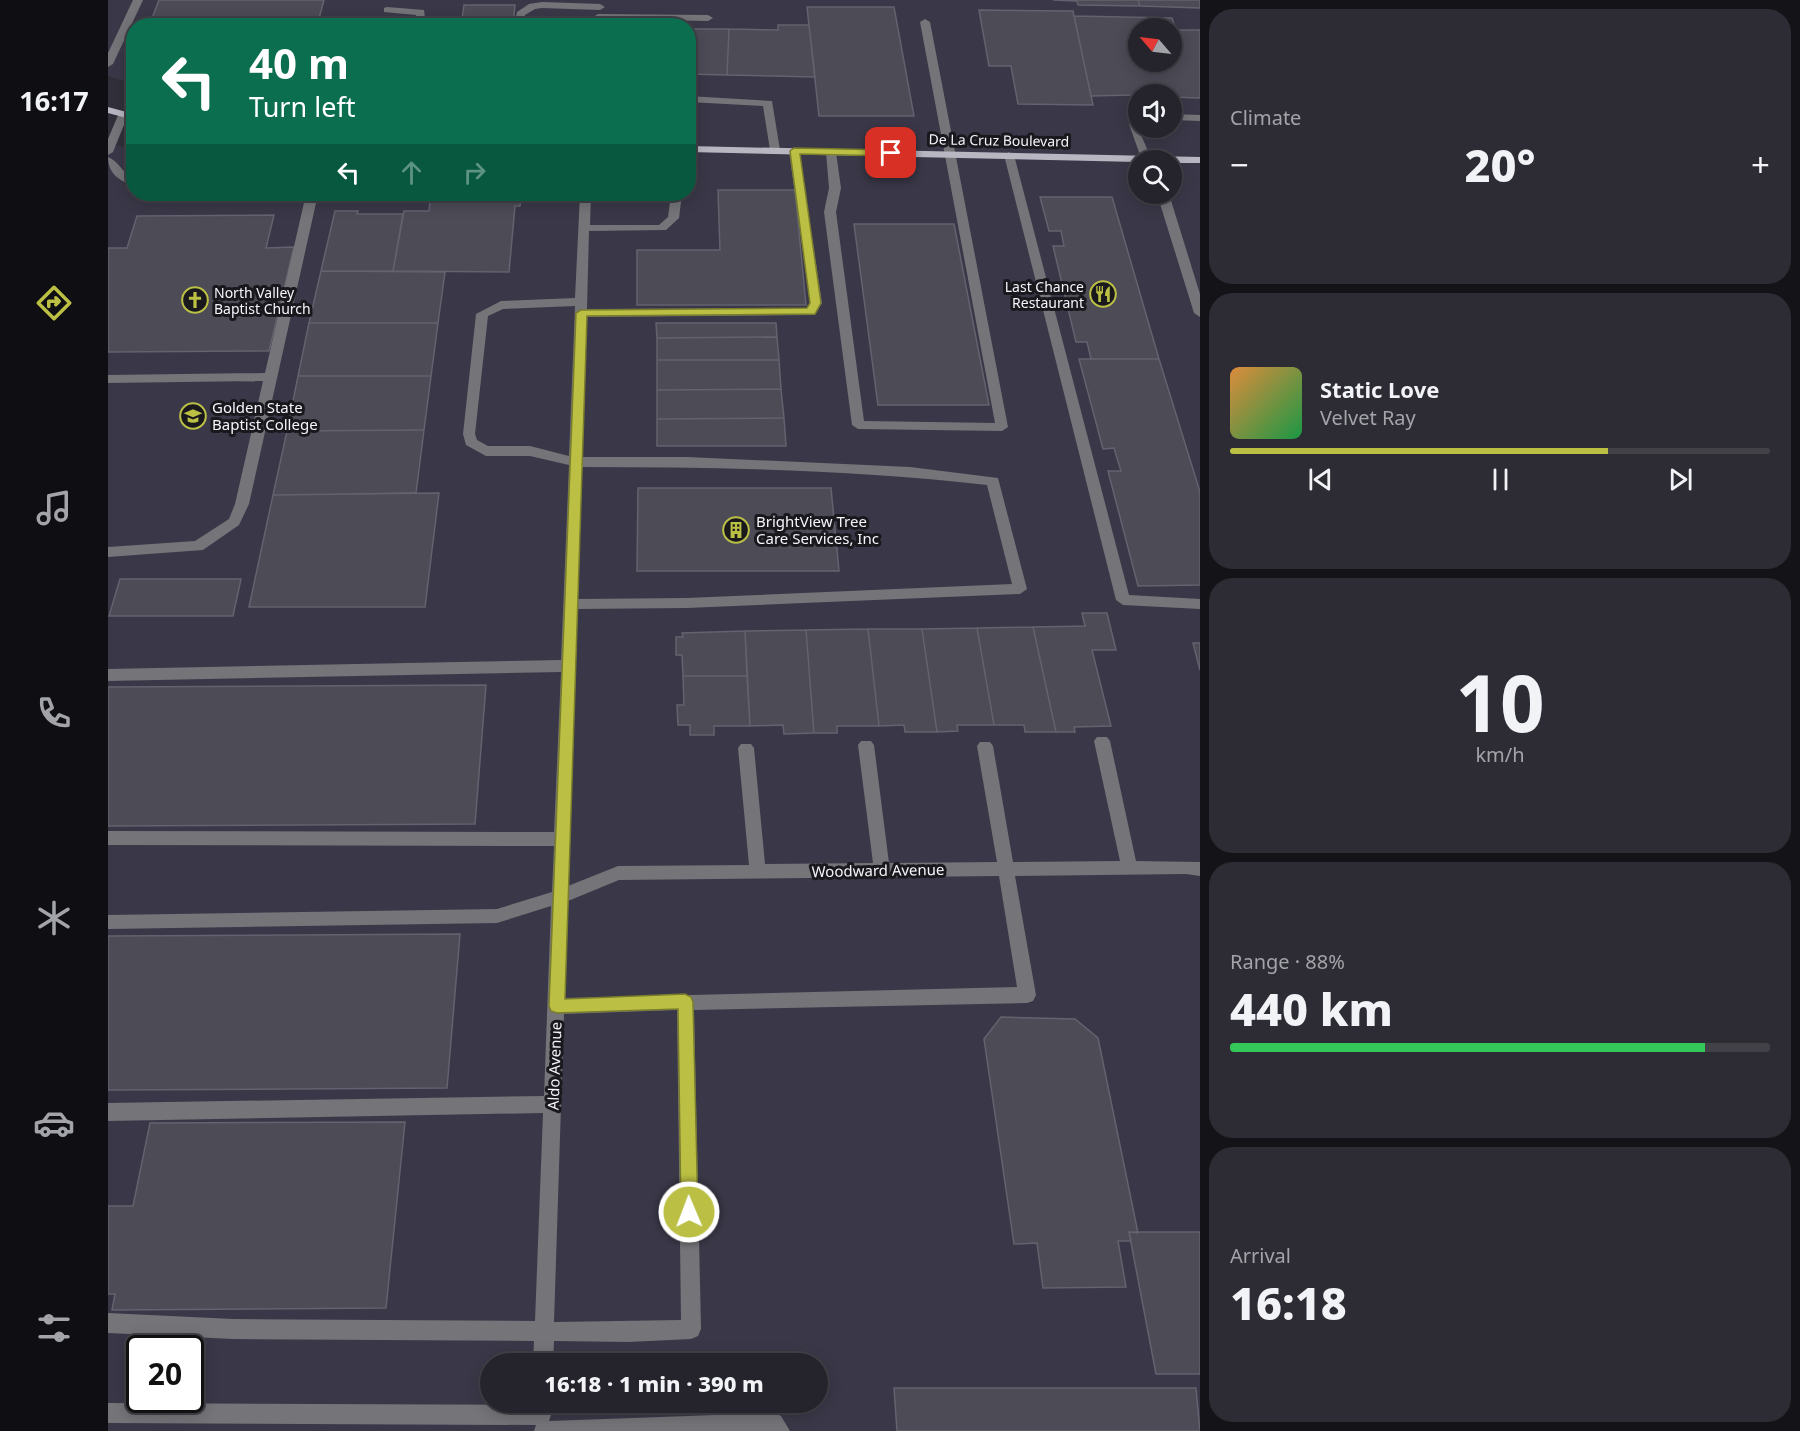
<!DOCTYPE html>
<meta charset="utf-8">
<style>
body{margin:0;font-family:"Noto Sans",sans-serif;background:#2d2c34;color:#f1f3f6;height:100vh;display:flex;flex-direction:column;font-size:22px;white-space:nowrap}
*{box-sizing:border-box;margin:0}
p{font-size:20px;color:#a3a4a9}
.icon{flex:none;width:33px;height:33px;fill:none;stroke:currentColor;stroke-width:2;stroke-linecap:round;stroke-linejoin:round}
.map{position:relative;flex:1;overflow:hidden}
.details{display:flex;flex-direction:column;gap:9px;padding:9px;background:#141418;width:600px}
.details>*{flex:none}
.guide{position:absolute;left:18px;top:18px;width:570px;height:183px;border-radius:24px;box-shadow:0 3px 15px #0003,0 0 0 2px #424148;background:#0b6e4f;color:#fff;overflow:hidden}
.needle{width:39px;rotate:298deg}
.buttons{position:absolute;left:1020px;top:18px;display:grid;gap:12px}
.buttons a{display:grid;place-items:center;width:54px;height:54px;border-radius:50%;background:#25242c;box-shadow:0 3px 15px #0003,0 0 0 2px #424148;font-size:30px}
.speed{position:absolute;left:18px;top:1335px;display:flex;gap:12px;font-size:30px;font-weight:700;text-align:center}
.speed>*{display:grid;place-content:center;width:78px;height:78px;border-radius:50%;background:#25242c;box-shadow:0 3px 15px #0003,0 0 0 2px #424148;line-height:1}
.speed .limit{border:3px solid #111;border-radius:9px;background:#fff;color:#111}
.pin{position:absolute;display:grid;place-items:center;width:51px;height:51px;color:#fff;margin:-26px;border-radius:12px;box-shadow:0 3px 9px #0006}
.me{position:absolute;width:66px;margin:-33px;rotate:359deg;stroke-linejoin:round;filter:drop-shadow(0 0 4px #0008)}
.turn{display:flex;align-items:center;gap:21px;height:126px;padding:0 24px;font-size:27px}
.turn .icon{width:78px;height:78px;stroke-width:2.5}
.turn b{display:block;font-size:42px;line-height:51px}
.lanes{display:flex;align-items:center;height:57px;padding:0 24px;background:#0003;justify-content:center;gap:30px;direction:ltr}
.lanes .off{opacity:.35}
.big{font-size:45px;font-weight:800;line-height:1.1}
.details .widget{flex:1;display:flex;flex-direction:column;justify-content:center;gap:9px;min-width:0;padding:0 21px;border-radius:24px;background:#2d2c34}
.details .dial{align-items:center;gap:0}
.dial b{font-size:78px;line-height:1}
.song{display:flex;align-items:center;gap:18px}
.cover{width:72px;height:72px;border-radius:9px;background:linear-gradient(135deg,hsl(30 70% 55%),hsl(140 70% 35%))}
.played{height:6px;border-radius:3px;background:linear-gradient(90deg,#bbc044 70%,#424148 70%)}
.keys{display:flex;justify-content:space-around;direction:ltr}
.heat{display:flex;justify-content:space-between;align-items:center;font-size:33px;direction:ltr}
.charge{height:9px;border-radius:4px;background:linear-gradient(90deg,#34c759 88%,#424148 0)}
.trip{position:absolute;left:372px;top:1353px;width:348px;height:60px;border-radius:30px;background:#25242c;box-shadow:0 3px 15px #0003,0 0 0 2px #424148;font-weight:800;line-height:60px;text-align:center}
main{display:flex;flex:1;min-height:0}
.dock{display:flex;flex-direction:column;width:108px;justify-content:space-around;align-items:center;background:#0f0e12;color:#a3a4a9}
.dock .icon{width:42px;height:42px}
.dock .current{color:#bbc044}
.dock b{font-size:27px;color:#f1f3f6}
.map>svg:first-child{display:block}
.built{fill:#3a3848;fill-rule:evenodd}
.building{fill:#4c4b56;stroke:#63626e;stroke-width:1.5;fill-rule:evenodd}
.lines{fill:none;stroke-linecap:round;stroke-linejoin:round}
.minor{fill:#747479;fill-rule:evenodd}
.major{fill:#b7b6c1;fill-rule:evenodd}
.route{fill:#bbc044;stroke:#7a7d2c;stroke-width:1.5}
.labels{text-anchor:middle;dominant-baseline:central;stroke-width:6;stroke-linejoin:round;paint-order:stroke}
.far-street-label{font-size:14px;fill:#f5f4fb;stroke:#19181d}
.far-poi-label{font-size:14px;fill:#f5f4fb;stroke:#19181d;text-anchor:end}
.poi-label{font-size:15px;fill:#f5f4fb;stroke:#19181d;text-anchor:start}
.street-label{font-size:15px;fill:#f5f4fb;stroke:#19181d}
</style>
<main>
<nav class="dock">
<b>16:17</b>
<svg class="icon current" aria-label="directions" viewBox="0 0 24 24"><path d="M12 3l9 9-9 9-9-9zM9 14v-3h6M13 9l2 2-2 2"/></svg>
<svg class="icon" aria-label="music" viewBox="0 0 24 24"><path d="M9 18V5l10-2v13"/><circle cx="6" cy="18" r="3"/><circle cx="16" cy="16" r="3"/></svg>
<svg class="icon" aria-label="phone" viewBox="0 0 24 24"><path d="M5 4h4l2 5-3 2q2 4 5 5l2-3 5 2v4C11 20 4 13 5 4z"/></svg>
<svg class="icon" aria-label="climate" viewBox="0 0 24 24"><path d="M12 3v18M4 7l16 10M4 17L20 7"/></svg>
<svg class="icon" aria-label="car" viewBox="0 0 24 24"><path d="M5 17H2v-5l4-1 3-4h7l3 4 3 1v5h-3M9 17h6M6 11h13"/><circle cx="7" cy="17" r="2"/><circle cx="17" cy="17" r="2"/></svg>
<svg class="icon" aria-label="filters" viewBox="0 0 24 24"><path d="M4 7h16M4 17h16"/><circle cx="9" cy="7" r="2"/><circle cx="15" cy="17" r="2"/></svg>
</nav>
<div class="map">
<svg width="1092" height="1431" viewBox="0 0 1092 1431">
<rect width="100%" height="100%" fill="#31303a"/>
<path class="built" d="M0,0H1092V1431H0V143L25,150L26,194H580V26H26L25,84L0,76ZM1030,28H1064V62H1030ZM1030,94H1064V128H1030ZM1030,160H1064V194H1030ZM32,1348H82V1400H32ZM382,1364H710V1402H382Z"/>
<path class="building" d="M51,0H216L209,26H41Z
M945,0H1030L1032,6L970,5L969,1Z
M1030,0H1092V8L1032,6Z
M356,5H407L405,26H353Z
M699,7H786L806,116H711Z
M871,10L965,11L985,105L910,104L903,66H881Z
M966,16L1064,18L1068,30H1092V98L1064,97V94L983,96ZM1030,28H1064V62H1030Z
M211,18H309L308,26H209Z
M670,25H701L707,77L619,75L621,29L670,30Z
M580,29H621L619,75L580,74Z
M24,53L26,72H17Z
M610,190H687L698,305H529V250H612Z
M932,197H1004L1051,359H983L979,342H968L945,246H956L953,231H941Z
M378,198H413L412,206H407L401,272L285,271L296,211H321L322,201H378Z
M227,211H250L249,214H295L285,271H213Z
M166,215L158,248L186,247L161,351L0,352V248H19L29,216Z
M746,224H846L881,405H770Z
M213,271L337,272L330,323H201Z
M201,323H330L323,376H190Z
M548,323H668L669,337L549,338Z
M669,337L671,360H549V338Z
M971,359H1051L1092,492V585L1030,586L1000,471H1013L1006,448L995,449Z
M549,360H671L673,389L549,390Z
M190,376H323L316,430L179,431Z
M673,389L676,418L549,419V390Z
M676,418L678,446H549V419Z
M316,430L308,493L165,495L179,431Z
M530,488H723L731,571H529Z
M331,493L317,607H141L165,495Z
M12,579H133L125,616H1Z
M974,613H999L1008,650H984L1003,726L966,727L967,732H948L925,627L977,626Z
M925,627L948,732H917L916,725H886L869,628Z
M869,628L886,725H849L850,731L829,732L814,629Z
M760,629L771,726H729V733H706L698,630Z
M760,629H814L829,732H797L796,725L771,726Z
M698,630L706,733L676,734L675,725L642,726L637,631Z
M637,631L639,676H575L574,655H568V637H575L574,633Z
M1085,643H1092V670Z
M575,676H639L642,726H606V735H582V725H570L569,705H576Z
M378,685L367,824L0,826V687Z
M352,934L339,1088L0,1090V936Z
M893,1017L967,1019L990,1038L1030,1233L1021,1232L1023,1241H1010L1018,1287L935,1288L929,1243L906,1244L876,1039Z
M297,1122L278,1308L4,1310L7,1294H0V1206H25L42,1123Z
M1021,1232H1092V1374H1048Z
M786,1388H1088L1092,1431H789Z"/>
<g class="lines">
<path class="minor" d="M25,0H35L5,64L0,67V53Z
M434,2L492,4L497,7L492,10L434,8L427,9L417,15L416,26H406L409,12L421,4Z
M279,7L316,10L318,26H308V15L276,12V8Z
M490,14L600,15L605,18L600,21L487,19L485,17Z
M817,19L822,22L900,427L894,431L750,429L744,425L716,212L721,188L718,152L723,149L728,152L733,188L728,212L756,421L887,423L812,22Z
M580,96L664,101L672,150L667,153L662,150L655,106L580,102Z
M11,113L20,115L5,152L0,155V139Z
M1064,114L1092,115V121L1064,120Z
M1030,115V128L1043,158L1042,160L1033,158L1021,124L1026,116Z
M686,148L691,151L714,303L707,315L479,317L474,457H579L802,467L890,478L919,589L912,594L579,608L469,609L460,886L510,866L641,865L630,748L633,744H643L646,748L657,864L765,863L750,745L753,741H763L766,745L781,863L889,862L869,746L872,742H882L885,746L905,862L1012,861L986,741L989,737H999L1002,741L1028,861L1092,862V876L1078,874L907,876L928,995L925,1001L919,1003L586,1010L593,1329L590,1336L583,1339L520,1342L446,1341L445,1364H425L426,1341L125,1339L0,1333V1313L125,1319L427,1321L435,1113L0,1121V1103L436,1096L443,906L389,923L0,929V915L389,909L444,892L446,846L0,845V831L446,832L453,672L0,681V669L453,660L461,465L422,456H378L358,445L355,434L368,314L393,301L467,298L472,194H483L482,225H551L560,217L563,194H574L571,218L558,230L481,231L479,309L699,308L702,303L681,151ZM467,306L461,456L422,446H380L369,440L367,434L380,316L395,309ZM474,467C609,467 745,470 879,485L904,584L579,598L470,599ZM891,876L909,987L457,998L460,901L511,880ZM569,1010L573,1320L446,1322L456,1014Z
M901,152L906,155L1021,595L1092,599V609L1015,605L1008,600L896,155Z
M0,157C11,161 15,174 26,179V186C11,181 0,173 0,157Z
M48,194H146C130,206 75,199 54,197Z
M198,194H210L141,504L131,525L95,550L0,557V547L87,541L121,519L127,504L155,381L0,383V375L157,373Z
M1049,194H1061L1092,294V317L1086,313Z
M0,1403L433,1405L440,1408L443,1415L441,1421L666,1413L673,1416L682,1431H426L428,1425L0,1423Z"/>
<path class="major" d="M0,107L26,114V120L0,113Z
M580,146L1092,157V163H1064V160L1030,162L580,152Z"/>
</g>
<path class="route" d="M686,148L783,150L788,153L783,156L692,154L713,303L707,314L479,316L457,999L577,994L583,997L585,1002L590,1212L587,1218L581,1221L575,1218L573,1212L570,1009L449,1013L443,1011L441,1006L468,313L473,310L699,308L702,303L682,151Z"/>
<defs>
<g id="restaurant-ring" transform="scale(1.35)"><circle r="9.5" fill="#19181d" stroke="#bbc044" stroke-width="1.5"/><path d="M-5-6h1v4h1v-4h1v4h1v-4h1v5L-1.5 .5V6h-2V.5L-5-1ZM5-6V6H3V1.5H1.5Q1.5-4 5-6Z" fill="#bbc044"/></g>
<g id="church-ring" transform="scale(1.35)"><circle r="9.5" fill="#19181d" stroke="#bbc044" stroke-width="1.5"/><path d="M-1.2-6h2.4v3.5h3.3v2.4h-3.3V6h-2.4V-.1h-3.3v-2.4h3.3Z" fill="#bbc044"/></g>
<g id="university-ring" transform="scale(1.35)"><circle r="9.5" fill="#19181d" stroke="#bbc044" stroke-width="1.5"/><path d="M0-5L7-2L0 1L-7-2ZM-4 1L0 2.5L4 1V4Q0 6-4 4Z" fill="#bbc044"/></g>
<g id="building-ring" transform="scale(1.35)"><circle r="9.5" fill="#19181d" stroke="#bbc044" stroke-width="1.5"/><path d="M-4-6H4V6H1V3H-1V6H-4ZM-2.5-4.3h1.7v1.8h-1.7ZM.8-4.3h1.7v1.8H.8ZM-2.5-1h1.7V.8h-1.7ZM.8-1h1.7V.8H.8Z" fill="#bbc044"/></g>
</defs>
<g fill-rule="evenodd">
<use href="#restaurant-ring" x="995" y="294"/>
<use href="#church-ring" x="87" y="300"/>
<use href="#university-ring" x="85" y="416"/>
<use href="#building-ring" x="628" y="530"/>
</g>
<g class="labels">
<g class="far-street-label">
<text transform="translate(891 140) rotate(1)">De La Cruz Boulevard</text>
</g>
<g class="far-poi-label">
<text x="976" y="286">Last Chance<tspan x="976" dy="16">Restaurant</tspan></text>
<text x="106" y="292" text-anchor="start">North Valley<tspan x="106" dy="16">Baptist Church</tspan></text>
</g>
<g class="poi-label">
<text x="104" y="407">Golden State<tspan x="104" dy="17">Baptist College</tspan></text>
<text x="648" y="521">BrightView Tree<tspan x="648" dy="17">Care Services, Inc</tspan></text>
</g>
<g class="street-label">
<text transform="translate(770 870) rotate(-1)">Woodward Avenue</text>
<text transform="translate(446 1066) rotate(-88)">Aldo Avenue</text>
</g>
</g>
</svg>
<div class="buttons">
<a><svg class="needle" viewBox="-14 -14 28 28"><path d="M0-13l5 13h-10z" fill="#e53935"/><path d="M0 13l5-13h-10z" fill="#a3a4a9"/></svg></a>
<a><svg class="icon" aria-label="sound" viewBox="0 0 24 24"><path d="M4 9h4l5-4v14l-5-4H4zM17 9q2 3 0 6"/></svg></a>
<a><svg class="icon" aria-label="search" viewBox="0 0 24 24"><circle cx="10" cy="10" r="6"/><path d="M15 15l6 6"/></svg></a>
</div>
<div class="speed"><div class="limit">20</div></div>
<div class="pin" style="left:783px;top:153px;background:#d93025"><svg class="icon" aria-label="arrive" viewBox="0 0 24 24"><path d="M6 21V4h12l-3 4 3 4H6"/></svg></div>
<svg class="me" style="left:581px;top:1212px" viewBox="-20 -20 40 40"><circle r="17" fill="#bbc044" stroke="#fff" stroke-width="3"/><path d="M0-11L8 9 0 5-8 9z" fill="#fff"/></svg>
<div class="trip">16:18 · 1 min · 390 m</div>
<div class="guide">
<div class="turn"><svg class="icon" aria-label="left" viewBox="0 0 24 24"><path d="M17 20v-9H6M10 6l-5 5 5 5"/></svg><div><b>40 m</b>Turn left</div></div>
<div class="lanes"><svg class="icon" aria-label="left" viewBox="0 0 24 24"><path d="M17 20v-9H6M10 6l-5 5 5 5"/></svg><svg class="icon off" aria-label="ahead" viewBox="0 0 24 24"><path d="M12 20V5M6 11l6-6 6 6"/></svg><svg class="icon off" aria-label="right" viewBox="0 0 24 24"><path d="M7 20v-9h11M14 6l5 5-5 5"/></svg></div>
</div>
</div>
<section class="details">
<div class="widget"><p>Climate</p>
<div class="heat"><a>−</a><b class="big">20°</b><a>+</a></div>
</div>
<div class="widget">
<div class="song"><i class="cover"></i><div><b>Static Love</b><p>Velvet Ray</p></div></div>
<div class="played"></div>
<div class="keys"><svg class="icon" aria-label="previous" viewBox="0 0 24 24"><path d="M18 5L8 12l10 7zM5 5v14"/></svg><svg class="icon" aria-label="pause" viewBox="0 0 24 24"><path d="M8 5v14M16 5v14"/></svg><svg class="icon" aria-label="next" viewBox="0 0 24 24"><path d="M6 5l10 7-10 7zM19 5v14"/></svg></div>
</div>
<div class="widget dial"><b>10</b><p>km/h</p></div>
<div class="widget"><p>Range · 88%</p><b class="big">440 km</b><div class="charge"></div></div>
<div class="widget"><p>Arrival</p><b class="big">16:18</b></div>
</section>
</main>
